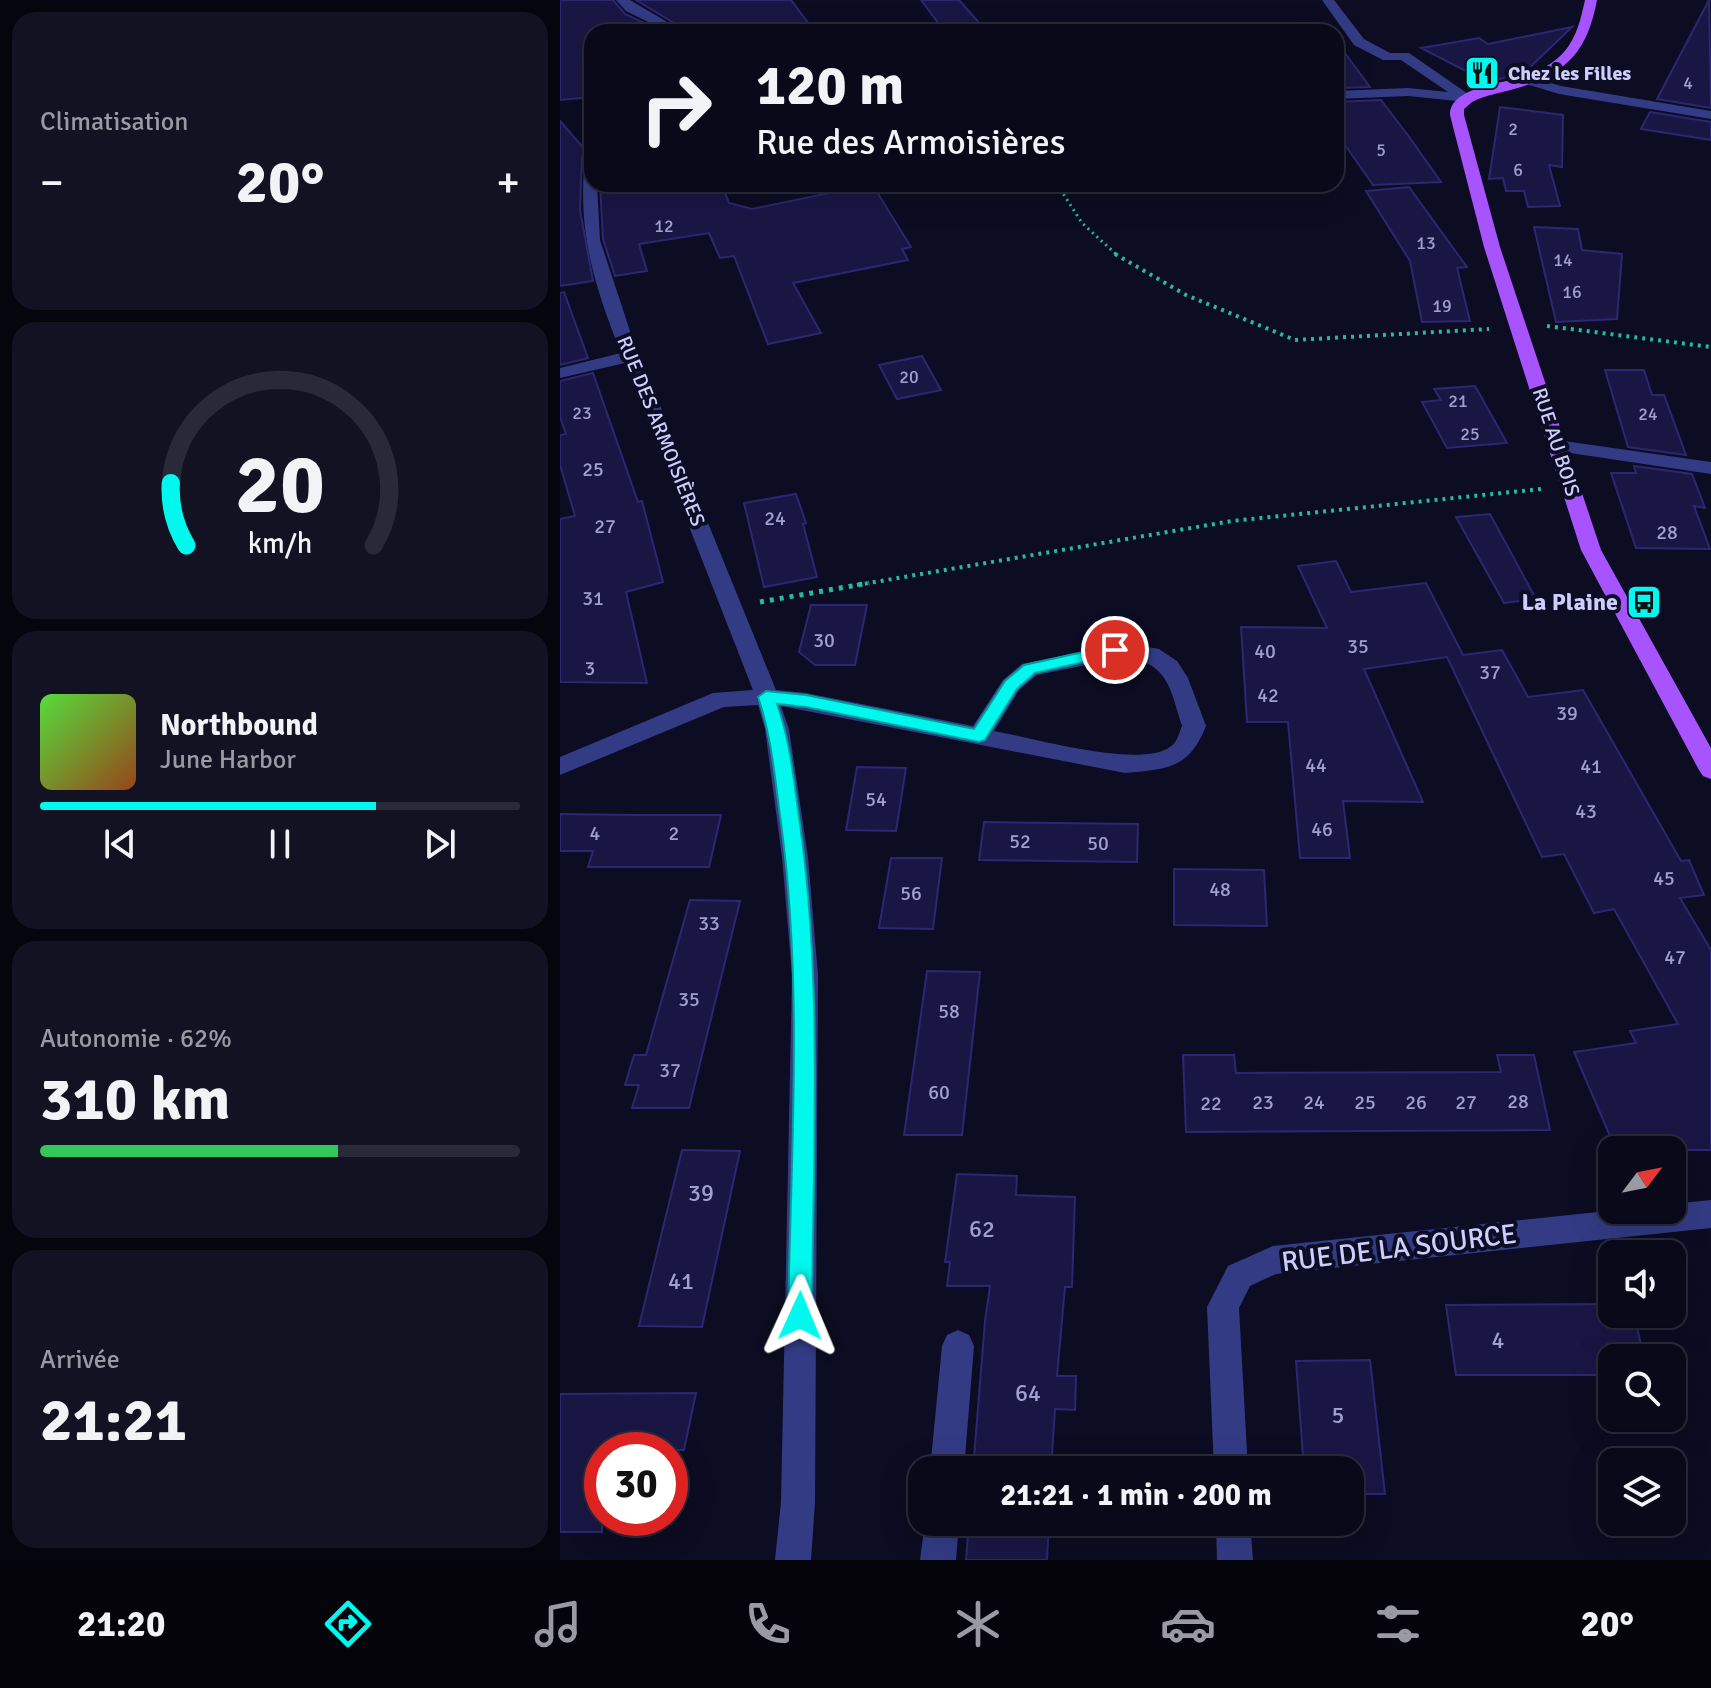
<!DOCTYPE html>
<html lang="fr">
<meta charset="utf-8">
<style>
body{margin:0;font-family:Signika,sans-serif;background:#121223;color:#f1f3f6;height:100vh;display:flex;flex-direction:column;font-size:30px;white-space:nowrap}
*{box-sizing:border-box;margin:0}
p{font-size:26px;color:#999aa2}
.icon{flex:none;width:44px;height:44px;fill:none;stroke:currentColor;stroke-width:2;stroke-linecap:round;stroke-linejoin:round}
.map{position:relative;flex:1;overflow:hidden}
.side{display:flex;flex-direction:column;gap:12px;padding:12px;background:#05050e;width:560px}
.side>*{flex:none}
.banner{position:absolute;left:24px;top:24px;width:760px;height:168px;border-radius:24px;box-shadow:0 8px 32px #0002,0 0 0 2px #292a39;background:#09091a;color:#f1f3f6;overflow:hidden}
.needle{width:52px;rotate:58deg}
.tools{position:absolute;left:1038px;top:1136px;display:grid;gap:16px}
.tools a{display:grid;place-items:center;width:88px;height:88px;border-radius:16px;background:#09091a;box-shadow:0 8px 32px #0002,0 0 0 2px #292a39;font-size:40px}
.speed{position:absolute;left:24px;top:1432px;display:flex;gap:16px;font-size:40px;font-weight:700;text-align:center}
.speed>*{display:grid;place-content:center;width:104px;height:104px;border-radius:50%;background:#09091a;box-shadow:0 8px 32px #0002,0 0 0 2px #292a39;line-height:1}
.speed .limit{border:12px solid #d22;background:#fff;color:#111}
.pin{position:absolute;display:grid;place-items:center;width:68px;height:68px;color:#fff;margin:-34px;border:4px solid #fff;border-radius:50%;box-shadow:0 2px 8px #0007}
.me{position:absolute;width:88px;margin:-44px;rotate:1deg;stroke-linejoin:round;filter:drop-shadow(0 0 6px #0008)}
.turn{display:flex;align-items:center;gap:28px;height:168px;padding:0 40px;font-size:36px}
.turn .icon{width:104px;height:104px;stroke-width:2.5}
.turn b{display:block;font-size:56px;line-height:68px}
.big{font-size:60px;font-weight:800;line-height:1.1}
.side .card{flex:1;display:flex;flex-direction:column;justify-content:center;gap:12px;min-width:0;padding:0 28px;border-radius:24px;background:#121223}
.side .dial{align-items:center;gap:0}
.dial svg{height:208px;overflow:visible;fill:none;stroke:#292a39;stroke-width:7;stroke-linecap:round;text-anchor:middle}
.dial text{fill:#f1f3f6;stroke:none}
.song{display:flex;align-items:center;gap:24px}
.cover{width:96px;height:96px;border-radius:12px;background:linear-gradient(135deg,hsl(110 70% 55%),hsl(20 70% 35%))}
.played{height:8px;border-radius:4px;background:linear-gradient(90deg,#00f8ee 70%,#292a39 70%)}
.keys{display:flex;justify-content:space-around;direction:ltr}
.heat{display:flex;justify-content:space-between;align-items:center;font-size:44px;direction:ltr}
.charge{height:12px;border-radius:6px;background:linear-gradient(90deg,#34c759 62%,#292a39 0)}
.trip{position:absolute;left:348px;top:1456px;width:456px;height:80px;border-radius:24px;background:#09091a;box-shadow:0 8px 32px #0002,0 0 0 2px #292a39;font-weight:800;line-height:80px;text-align:center}
.menu{display:flex;height:128px;justify-content:space-around;align-items:center;background:#04040a;color:#999aa2}
.menu .icon{width:56px;height:56px}
.menu .active{color:#00f8ee}
.menu b{font-size:36px;color:#f1f3f6}
main{display:flex;flex:1;min-height:0}
.map>svg:first-child{display:block}
.building{fill:#191644;stroke:#2b2772;stroke-width:2}
.lines{fill:none;stroke-linecap:round;stroke-linejoin:round}
.path-far2{stroke:#25bb9d;stroke-width:3;stroke-dasharray:2 4;stroke-linecap:butt}
.path-far1{stroke:#25bb9d;stroke-width:4;stroke-dasharray:3 5;stroke-linecap:butt}
.path{stroke:#25bb9d;stroke-width:5;stroke-dasharray:4 6;stroke-linecap:butt}
.minor{fill:#333b85;fill-rule:evenodd}
.major{fill:#a754ff;fill-rule:evenodd}
.route{fill:#00f8ee;stroke:#00a19b;stroke-width:2}
.labels{text-anchor:middle;dominant-baseline:central;stroke-width:8;stroke-linejoin:round;paint-order:stroke}
.far-number-label{font-size:18px;fill:#a0a0d0}
.far-poi-label{font-size:20px;font-weight:bold;fill:#cdceff;stroke:#0c0c22;text-anchor:start}
.far-street-label{font-size:20px;fill:#cdceff;stroke:#0c0c22}
.number-label{font-size:20px;fill:#a0a0d0}
.poi-label{font-size:24px;font-weight:bold;fill:#cdceff;stroke:#0c0c22;text-anchor:end}
.near-number-label{font-size:24px;fill:#a0a0d0}
.near-street-label{font-size:28px;fill:#cdceff;stroke:#0c0c22}
</style>
<main>
<section class="side">
<div class="card"><p>Climatisation</p>
<div class="heat"><a>−</a><b class="big">20°</b><a>+</a></div>
</div>
<div class="card dial"><svg viewBox="0 0 100 80">
<path d="M14 69A42 42 0 1 1 86 69"/>
<path d="M14 69A42 42 0 0 1 8 45" stroke="#00f8ee"/>
<text x="50" y="56" font-size="32" font-weight="700">20</text>
<text x="50" y="72" font-size="11">km/h</text>
</svg></div>
<div class="card">
<div class="song"><i class="cover"></i><div><b>Northbound</b><p>June Harbor</p></div></div>
<div class="played"></div>
<div class="keys"><svg class="icon" aria-label="previous" viewBox="0 0 24 24"><path d="M18 5L8 12l10 7zM5 5v14"/></svg><svg class="icon" aria-label="pause" viewBox="0 0 24 24"><path d="M8 5v14M16 5v14"/></svg><svg class="icon" aria-label="next" viewBox="0 0 24 24"><path d="M6 5l10 7-10 7zM19 5v14"/></svg></div>
</div>
<div class="card"><p>Autonomie · 62%</p><b class="big">310 km</b><div class="charge"></div></div>
<div class="card"><p>Arrivée</p><b class="big">21:21</b></div>
</section>
<div class="map">
<svg width="1151" height="1560" viewBox="0 0 1151 1560">
<rect width="100%" height="100%" fill="#0c0c22"/>
<path class="building" d="M0,0H53L65,14L103,32L117,25L76,0H231L255,32H32V97L0,100Z
M361,0H399L422,26L385,32Z
M1149,0L1151,108L1097,99Z
M1012,27L964,73L927,82L861,48L919,38L928,44Z
M776,41L810,87L776,88Z
M821,100L850,138L881,182L813,185L776,132V102Z
M940,107L1003,115L1002,167L989,165L1000,206L968,207L964,191H946L943,178L929,179Z
M1090,112L1151,122V140L1081,129Z
M0,121L27,152L22,157L20,210L33,281L0,286Z
M40,184H162L169,203L192,209L312,184L351,247L342,249L348,260L233,283L261,333L208,344L174,256L160,258L149,233L79,244L87,271L55,276L43,239Z
M849,187L907,267L897,268L910,321L862,322L850,261L806,191Z
M974,227L1018,229L1022,250L1062,254L1057,319L996,322Z
M4,292L28,358L0,365V293Z
M362,356L381,390L337,399L319,365Z
M1045,370H1084L1092,395H1104L1126,455L1068,447Z
M33,373L78,502L82,501L103,582L66,592L87,683L0,682V519L15,516L0,465V435L6,434L0,417V381Z
M915,386L947,443L887,448L862,402L881,400L874,389Z
M1074,466L1132,474L1145,508L1134,506L1150,549L1076,548L1051,473H1076Z
M236,494L246,523L243,524L257,577L204,587L184,503Z
M930,514L976,599L944,603L896,517Z
M776,561L791,592L866,583L903,655L942,650L968,697L1023,690L1121,861L1129,860L1144,895L1120,898L1151,950V1150H1056L1014,1052L1076,1043L1070,1031L1118,1024L1054,909L1034,913L1004,854L982,857L887,657L804,669L863,802L783,801L790,858H740L728,722H687L681,627L767,628L738,566Z
M251,605H307L295,665H255L239,652Z
M297,767L346,768L336,831L286,830Z
M0,814L75,815H161L149,867H28L33,851H0Z
M424,822L578,824L577,862L419,860Z
M331,858H382L373,929L319,928Z
M614,869L704,870L707,926L614,925Z
M130,900L180,901L129,1108H72L79,1085H65L74,1055H86Z
M367,971L420,972L402,1135H344Z
M623,1055H674L676,1073L941,1072L937,1055H974L990,1130L626,1132Z
M122,1150L180,1151L142,1327L79,1326Z
M397,1174L457,1176L456,1195L515,1197L512,1287H505L497,1376H516L515,1410L495,1409L491,1470H413L425,1321L430,1286H387L390,1262H385Z
M1052,1304V1314H1074L1084,1358H1052V1375H896L886,1305Z
M810,1360L825,1494H790V1470H744L736,1361Z
M136,1393L124,1450H42V1532H0V1394Z
M409,1522H489L487,1560H406Z"/>
<g class="lines">
<path class="path-far2" d="M497,184L522,223L558,256"/>
<path class="path-far1" d="M555,254L626,295L735,340L929,329
M987,326L1151,347
M297,585L672,521L981,489"/>
<path class="path" d="M200,602L309,583"/>
<path class="minor" d="M56,0H70L114,26L102,29L66,11Z
M762,0H774L804,39L830,53H849L914,98L907,102L848,96L776,99V91L848,88L888,92L841,60H823L794,45Z
M971,77L1001,86L1151,111V119L999,94L966,84L964,81Z
M32,153V184H37L40,240L71,334L216,690L246,693L413,726L443,680L462,664L566,643L599,649L617,661L628,678L646,726C629,769 608,769 565,773L221,706L229,729L248,857L258,975L255,1502L251,1560H215L221,1502L232,975L222,857L205,729L198,705L164,707L0,775V757L153,693L193,690L65,363L0,378V368L61,353C34,285 17,231 25,157ZM566,657C609,664 610,689 622,726C619,733 617,743 610,747C579,769 473,738 434,731L459,690L477,675Z
M997,440L1151,462V474L990,450L987,446L990,442Z
M1151,1200V1228L716,1274L690,1286L679,1308L688,1470H654L647,1307L668,1266L713,1246L1057,1210H1112V1204Z
M398,1330L409,1335L414,1346L404,1470H370L382,1346L387,1335Z
M365,1522H399L396,1560H360Z
M656,1522H690L693,1560H657Z"/>
<path class="major" d="M1025,0H1037C1027,53 1006,74 954,89C940,93 926,95 912,102L904,109V115L940,247L1041,550L1151,748V779L1143,776L1139,770L1021,550L924,247L890,115C890,87 942,84 962,77C978,72 993,64 1004,52C1017,37 1021,18 1025,0Z"/>
</g>
<path class="route" d="M555,645L561,646L563,650L561,654L475,673L457,689L425,740L419,742L246,707L217,704C231,743 234,783 240,824C263,986 253,1152 252,1316L249,1324L240,1327L232,1324L228,1316C231,1152 243,986 221,823C215,780 212,738 198,697L206,691L246,695L414,729L445,681L464,665Z"/>
<defs>
<g id="restaurant-square" transform="scale(1.8)"><rect x="-9" y="-9" width="18" height="18" rx="4" fill="#00f8ee" stroke="#0c0c22"/><path d="M-5-6h1v4h1v-4h1v4h1v-4h1v5L-1.5 .5V6h-2V.5L-5-1ZM5-6V6H3V1.5H1.5Q1.5-4 5-6Z" fill="#111"/></g>
<g id="bus-square" transform="scale(1.8)"><rect x="-9" y="-9" width="18" height="18" rx="4" fill="#00f8ee" stroke="#0c0c22"/><path d="M-5-6H5V4H4V6H2V4H-2V6H-4V4H-5ZM-3.5-4V0h7V-4ZM-3.5 1.2v1.5H-2V1.2ZM2 1.2v1.5H3.5V1.2Z" fill="#111"/></g>
</defs>
<g fill-rule="evenodd">
<use href="#restaurant-square" x="922" y="73"/>
<use href="#bus-square" x="1084" y="602"/>
</g>
<g class="labels">
<g class="far-number-label">
<text x="1128" y="83">4</text>
<text x="953" y="129">2</text>
<text x="821" y="150">5</text>
<text x="958" y="170">6</text>
<text x="104" y="226">12</text>
<text x="866" y="243">13</text>
<text x="1003" y="260">14</text>
<text x="1012" y="292">16</text>
<text x="882" y="306">19</text>
<text x="349" y="377">20</text>
<text x="898" y="401">21</text>
<text x="22" y="413">23</text>
<text x="1088" y="414">24</text>
<text x="910" y="434">25</text>
</g>
<g class="far-poi-label">
<text x="948" y="73">Chez les Filles</text>
</g>
<g class="far-street-label">
<text transform="translate(101 431) rotate(68)">RUE DES ARMOISIÈRES</text>
<text transform="translate(996 442) rotate(72)">RUE AU BOIS</text>
</g>
<g class="number-label">
<text x="33" y="469">25</text>
<text x="215" y="518">24</text>
<text x="45" y="526">27</text>
<text x="1107" y="532">28</text>
<text x="33" y="598">31</text>
<text x="264" y="640">30</text>
<text x="798" y="646">35</text>
<text x="705" y="651">40</text>
<text x="30" y="668">3</text>
<text x="930" y="672">37</text>
<text x="708" y="695">42</text>
<text x="1007" y="713">39</text>
<text x="756" y="765">44</text>
<text x="1031" y="766">41</text>
<text x="316" y="799">54</text>
<text x="1026" y="811">43</text>
<text x="762" y="829">46</text>
<text x="35" y="833">4</text>
<text x="114" y="833">2</text>
<text x="460" y="841">52</text>
<text x="538" y="843">50</text>
<text x="1104" y="878">45</text>
<text x="660" y="889">48</text>
<text x="351" y="893">56</text>
<text x="149" y="923">33</text>
<text x="1115" y="957">47</text>
<text x="129" y="999">35</text>
<text x="389" y="1011">58</text>
<text x="110" y="1070">37</text>
<text x="379" y="1092">60</text>
<text x="958" y="1101">28</text>
<text x="703" y="1102">23</text>
<text x="754" y="1102">24</text>
<text x="805" y="1102">25</text>
<text x="856" y="1102">26</text>
<text x="906" y="1102">27</text>
<text x="651" y="1103">22</text>
</g>
<g class="poi-label">
<text x="1058" y="602">La Plaine</text>
</g>
<g class="near-number-label">
<text x="141" y="1193">39</text>
<text x="422" y="1229">62</text>
<text x="121" y="1281">41</text>
<text x="938" y="1340">4</text>
<text x="468" y="1393">64</text>
<text x="778" y="1415">5</text>
</g>
<g class="near-street-label">
<text transform="translate(839 1248) rotate(-7)">RUE DE LA SOURCE</text>
</g>
</g>
</svg>
<div class="tools">
<a><svg class="needle" viewBox="-14 -14 28 28"><path d="M0-13l5 13h-10z" fill="#e53935"/><path d="M0 13l5-13h-10z" fill="#999aa2"/></svg></a>
<a><svg class="icon" aria-label="sound" viewBox="0 0 24 24"><path d="M4 9h4l5-4v14l-5-4H4zM17 9q2 3 0 6"/></svg></a>
<a><svg class="icon" aria-label="search" viewBox="0 0 24 24"><circle cx="10" cy="10" r="6"/><path d="M15 15l6 6"/></svg></a>
<a><svg class="icon" aria-label="layers" viewBox="0 0 24 24"><path d="M12 4l9 5-9 5-9-5zM3 14l9 5 9-5"/></svg></a>
</div>
<div class="speed"><div class="limit">30</div></div>
<div class="pin" style="left:555px;top:650px;background:#d93025"><svg class="icon" aria-label="arrive" viewBox="0 0 24 24"><path d="M6 21V4h12l-3 4 3 4H6"/></svg></div>
<svg class="me" style="left:240px;top:1316px" viewBox="-20 -20 40 40"><path d="M0-17L14 15 0 8-14 15z" fill="#00f8ee" stroke="#fff" stroke-width="4"/></svg>
<div class="trip">21:21 · 1 min · 200 m</div>
<div class="banner">
<div class="turn"><svg class="icon" aria-label="right" viewBox="0 0 24 24"><path d="M7 20v-9h11M14 6l5 5-5 5"/></svg><div><b>120 m</b>Rue des Armoisières</div></div>
</div>
</div>
</main>
<nav class="menu">
<b>21:20</b>
<svg class="icon active" aria-label="directions" viewBox="0 0 24 24"><path d="M12 3l9 9-9 9-9-9zM9 14v-3h6M13 9l2 2-2 2"/></svg>
<svg class="icon" aria-label="music" viewBox="0 0 24 24"><path d="M9 18V5l10-2v13"/><circle cx="6" cy="18" r="3"/><circle cx="16" cy="16" r="3"/></svg>
<svg class="icon" aria-label="phone" viewBox="0 0 24 24"><path d="M5 4h4l2 5-3 2q2 4 5 5l2-3 5 2v4C11 20 4 13 5 4z"/></svg>
<svg class="icon" aria-label="climate" viewBox="0 0 24 24"><path d="M12 3v18M4 7l16 10M4 17L20 7"/></svg>
<svg class="icon" aria-label="car" viewBox="0 0 24 24"><path d="M5 17H2v-5l4-1 3-4h7l3 4 3 1v5h-3M9 17h6M6 11h13"/><circle cx="7" cy="17" r="2"/><circle cx="17" cy="17" r="2"/></svg>
<svg class="icon" aria-label="filters" viewBox="0 0 24 24"><path d="M4 7h16M4 17h16"/><circle cx="9" cy="7" r="2"/><circle cx="15" cy="17" r="2"/></svg>
<b>20°</b>
</nav>
